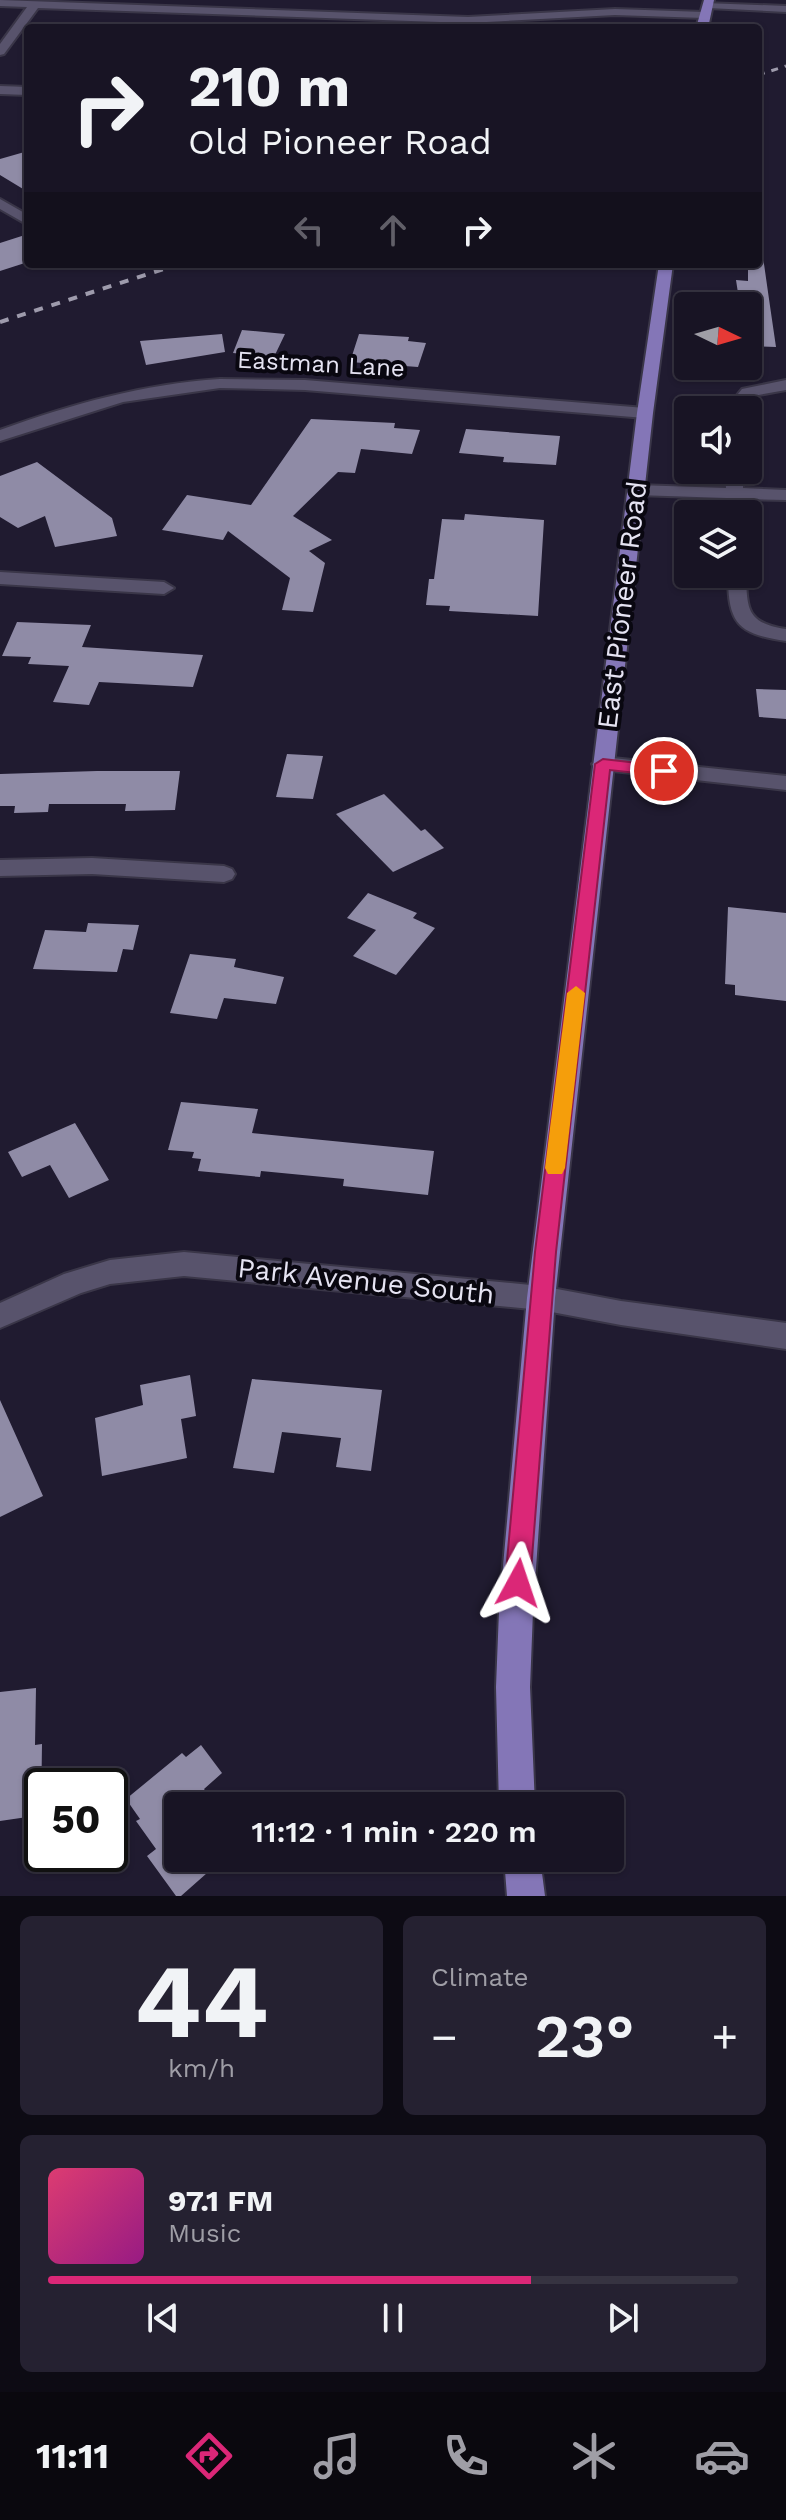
<!DOCTYPE html>
<meta charset="utf-8">
<style>
body{margin:0;font-family:"Work Sans",sans-serif;background:#252131;color:#f1f3f6;height:100vh;display:flex;flex-direction:column;font-size:30px;white-space:nowrap}
*{box-sizing:border-box;margin:0}
p{font-size:26px;color:#9f9ea6}
.icon{flex:none;width:44px;height:44px;fill:none;stroke:currentColor;stroke-width:2;stroke-linecap:round;stroke-linejoin:round}
.map{position:relative;height:1896px;overflow:hidden}
.sheet{display:flex;flex-direction:column;gap:20px;padding:20px;background:#0d0b14;flex:1}
.sheet>*{flex:none}
.hud{position:absolute;left:24px;top:24px;width:738px;height:244px;border-radius:8px;box-shadow:0 2px 6px #0004,0 0 0 2px #363341;background:#181424;color:#f1f3f6;overflow:hidden}
.needle{width:52px;rotate:95deg}
.fabs{position:absolute;left:674px;top:292px;display:grid;gap:16px}
.fabs a{display:grid;place-items:center;width:88px;height:88px;border-radius:8px;background:#181424;box-shadow:0 2px 6px #0004,0 0 0 2px #363341;font-size:40px}
.speed{position:absolute;left:24px;top:1768px;display:flex;gap:16px;font-size:40px;font-weight:700;text-align:center}
.speed>*{display:grid;place-content:center;width:104px;height:104px;border-radius:50%;background:#181424;box-shadow:0 2px 6px #0004,0 0 0 2px #363341;line-height:1}
.speed .limit{border:4px solid #111;border-radius:12px;background:#fff;color:#111}
.pin{position:absolute;display:grid;place-items:center;width:68px;height:68px;color:#fff;margin:-34px;border:4px solid #fff;border-radius:50%;box-shadow:0 2px 8px #0007}
.me{position:absolute;width:88px;margin:-44px;rotate:5deg;stroke-linejoin:round;filter:drop-shadow(0 0 6px #0008)}
.turn{display:flex;align-items:center;gap:28px;height:168px;padding:0 32px;font-size:36px}
.turn .icon{width:104px;height:104px;stroke-width:2.5}
.turn b{display:block;font-size:56px;line-height:68px}
.lanes{display:flex;align-items:center;height:76px;padding:0 32px;background:#0003;justify-content:center;gap:40px;direction:ltr}
.lanes .off{opacity:.35}
.big{font-size:60px;font-weight:600;line-height:1.1}
.sheet .tile{flex:1;display:flex;flex-direction:column;justify-content:center;gap:12px;min-width:0;padding:0 28px;border-radius:12px;background:#252131}
.sheet .dial{align-items:center;gap:0}
.dial b{font-size:104px;line-height:1}
.song{display:flex;align-items:center;gap:24px}
.cover{width:96px;height:96px;border-radius:12px;background:linear-gradient(135deg,hsl(340 70% 55%),hsl(310 70% 35%))}
.played{height:8px;border-radius:4px;background:linear-gradient(90deg,#db2777 70%,#363341 70%)}
.keys{display:flex;justify-content:space-around;direction:ltr}
.heat{display:flex;justify-content:space-between;align-items:center;font-size:44px;direction:ltr}
.sheet .tiles{flex:1;display:grid;gap:20px;grid-template-columns:1fr 1fr}
.tile:last-child{grid-column:span 2}
.trip{position:absolute;left:164px;top:1792px;width:460px;height:80px;border-radius:8px;background:#181424;box-shadow:0 2px 6px #0004,0 0 0 2px #363341;font-weight:600;line-height:80px;text-align:center}
.menu{display:flex;height:128px;justify-content:space-around;align-items:center;background:#0a080e;color:#9f9ea6}
.menu .icon{width:56px;height:56px}
.menu .current{color:#db2777}
.menu b{font-size:36px;color:#f1f3f6}
.map>svg:first-child{display:block}
.building{fill:#8f8ba6}
.lines{fill:none;stroke-linecap:round;stroke-linejoin:round}
.minor-casing{stroke:#3a3648;stroke-width:4}
.major-casing{stroke:#3a3648;stroke-width:4}
.minor{fill:#58536c;fill-rule:evenodd}
.major{fill:#8476b7;fill-rule:evenodd}
.rail-far1{stroke:#9e9bac;stroke-width:3;stroke-dasharray:7 7;stroke-linecap:butt}
.rail{stroke:#9e9bac;stroke-width:4;stroke-dasharray:9 9;stroke-linecap:butt}
.route{fill:#db2777;stroke:#8e194d;stroke-width:2}
.slow{fill:#f59e0b}
.labels{text-anchor:middle;dominant-baseline:central;stroke-width:8;stroke-linejoin:round;paint-order:stroke}
.far-street-label{font-size:24px;fill:#e5e3f2;stroke:#090710}
.street-label{font-size:28px;fill:#e5e3f2;stroke:#090710}
</style>
<div class="map">
<svg width="786" height="1896" viewBox="0 0 786 1896">
<rect width="100%" height="100%" fill="#201b30"/>
<path class="building" d="M28,151V192L0,175V159Z
M28,234V262L0,271V243Z
M763,257L770,306L776,347L748,346V306H740L736,280L748,281V264H758V258Z
M242,330L285,334L274,357L233,353Z
M222,334L225,352L146,365L140,341Z
M359,334L409,337L408,341L426,343L418,367L350,362Z
M311,419L395,423L394,428L420,430L412,454L361,449L355,473L338,472L293,516L332,540L309,551L325,563L313,612L282,610L290,578L228,531L223,540L162,530L187,495L251,505Z
M466,429L560,436L556,465L503,462L504,457L459,453Z
M37,462L112,518L117,536L55,547L45,516L18,528L0,517V476Z
M465,514L544,520L538,616L449,611L450,606L426,605L429,579H434L442,519L464,520Z
M17,622L91,625L82,647L203,655L193,687L99,682L89,705L53,702L69,666L28,664L31,657L2,656Z
M756,689L786,690V719L759,717Z
M287,754L323,756L313,799L276,797Z
M97,771H180L175,810L125,811L126,804H49L48,812L14,813L15,806H0V774Z
M384,794L421,831L425,829L444,848L393,872L336,814Z
M368,893L417,913L413,918L435,928L396,975L353,956L376,930L347,918Z
M728,907L786,913V1001L735,995V985L725,984Z
M88,923L139,925L133,950L123,949L117,972L33,969L45,930L86,932Z
M190,954L236,959L234,967L284,977L276,1004L224,998L217,1019L170,1013Z
M181,1102L258,1109L252,1133L434,1151L428,1195L343,1186L344,1179L261,1171L260,1177L198,1171L201,1159L192,1158L194,1152L168,1150Z
M75,1123L109,1180L69,1198L50,1165L22,1177L8,1152Z
M190,1375L196,1416L181,1419L187,1458L102,1476L95,1418L143,1405L140,1385Z
M252,1379L382,1390L371,1471L336,1467L341,1438L282,1432L274,1473L233,1468Z
M0,1400L43,1496L0,1517Z
M36,1688L35,1745L42,1744L41,1815L0,1821V1692Z
M201,1745L222,1773L204,1789L216,1806H178V1858H224L181,1896H176L147,1856L156,1849L136,1821L140,1819L126,1799L182,1753L186,1757Z"/>
<g class="lines">
<g class="minor-casing">
<path id="minor" d="M0,0L468,17L615,9L704,12L710,15L704,18L615,15L468,23L38,8L4,54L0,55V44L27,7L0,6Z
M704,3L786,6V12L708,8L703,5Z
M0,86L28,87V95L0,94Z
M0,199L28,215V225L0,209Z
M220,379L305,380L645,408L653,413L645,418L305,390L220,388L123,402L0,441V430C72,404 143,384 220,379Z
M786,380V390L753,396L741,410H725L742,389Z
M725,470H743V488L786,490V500L744,499V514H726V498L637,495L628,490L637,485L726,488Z
M0,572L164,582L174,588L164,594L0,584Z
M728,574H746C747,610 747,623 786,629V641C737,634 728,623 728,574Z
M603,757L786,776V790L595,769L592,764Z
M92,858L224,866L232,869L235,874L232,879L224,882L92,874L0,876V860Z
M184,1252L541,1286L621,1301L786,1323V1349L621,1325L541,1310L184,1276L110,1284L81,1293L0,1328V1303L64,1274L110,1260Z"/>
</g>
<g class="major-casing">
<path id="major" d="M704,0H714L708,28H696Z
M659,264H673L653,413L555,1298L533,1611L530,1687L535,1806H499L496,1687L499,1611L527,1298L637,413Z
M504,1858H540L545,1896H507Z"/>
</g>
<use href="#minor" class="minor"/>
<use href="#major" class="major"/>
<path class="rail-far1" d="M758,75L786,66"/>
<path class="rail" d="M0,322L179,264"/>
</g>
<path class="route" d="M603,759L664,766L672,771L664,776L610,770L556,1252L530,1583L526,1592L518,1595L509,1592L505,1583L535,1252L595,764Z"/>
<path class="slow" d="M576,986L585,993L565,1168L562,1174H548L545,1168L567,993Z"/>
<g class="labels">
<g class="far-street-label">
<text transform="translate(321 364) rotate(3)">Eastman Lane</text>
</g>
<g class="street-label">
<text transform="translate(622 605) rotate(-83)">East Pioneer Road</text>
<text transform="translate(366 1281) rotate(6)">Park Avenue South</text>
</g>
</g>
</svg>
<div class="fabs">
<a><svg class="needle" viewBox="-14 -14 28 28"><path d="M0-13l5 13h-10z" fill="#e53935"/><path d="M0 13l5-13h-10z" fill="#9f9ea6"/></svg></a>
<a><svg class="icon" aria-label="sound" viewBox="0 0 24 24"><path d="M4 9h4l5-4v14l-5-4H4zM17 9q2 3 0 6"/></svg></a>
<a><svg class="icon" aria-label="layers" viewBox="0 0 24 24"><path d="M12 4l9 5-9 5-9-5zM3 14l9 5 9-5"/></svg></a>
</div>
<div class="speed"><div class="limit">50</div></div>
<div class="pin" style="left:664px;top:771px;background:#d93025"><svg class="icon" aria-label="arrive" viewBox="0 0 24 24"><path d="M6 21V4h12l-3 4 3 4H6"/></svg></div>
<svg class="me" style="left:518px;top:1583px" viewBox="-20 -20 40 40"><path d="M0-17L14 15 0 8-14 15z" fill="#db2777" stroke="#fff" stroke-width="4"/></svg>
<div class="trip">11:12 · 1 min · 220 m</div>
<div class="hud">
<div class="turn"><svg class="icon" aria-label="right" viewBox="0 0 24 24"><path d="M7 20v-9h11M14 6l5 5-5 5"/></svg><div><b>210 m</b>Old Pioneer Road</div></div>
<div class="lanes"><svg class="icon off" aria-label="left" viewBox="0 0 24 24"><path d="M17 20v-9H6M10 6l-5 5 5 5"/></svg><svg class="icon off" aria-label="ahead" viewBox="0 0 24 24"><path d="M12 20V5M6 11l6-6 6 6"/></svg><svg class="icon" aria-label="right" viewBox="0 0 24 24"><path d="M7 20v-9h11M14 6l5 5-5 5"/></svg></div>
</div>
</div>
<section class="sheet">
<div class="tiles">
<div class="tile dial"><b>44</b><p>km/h</p></div>
<div class="tile"><p>Climate</p>
<div class="heat"><a>−</a><b class="big">23°</b><a>+</a></div>
</div>
<div class="tile">
<div class="song"><i class="cover"></i><div><b>97.1 FM</b><p>Music</p></div></div>
<div class="played"></div>
<div class="keys"><svg class="icon" aria-label="previous" viewBox="0 0 24 24"><path d="M18 5L8 12l10 7zM5 5v14"/></svg><svg class="icon" aria-label="pause" viewBox="0 0 24 24"><path d="M8 5v14M16 5v14"/></svg><svg class="icon" aria-label="next" viewBox="0 0 24 24"><path d="M6 5l10 7-10 7zM19 5v14"/></svg></div>
</div>
</div>
</section>
<nav class="menu">
<b>11:11</b>
<svg class="icon current" aria-label="directions" viewBox="0 0 24 24"><path d="M12 3l9 9-9 9-9-9zM9 14v-3h6M13 9l2 2-2 2"/></svg>
<svg class="icon" aria-label="music" viewBox="0 0 24 24"><path d="M9 18V5l10-2v13"/><circle cx="6" cy="18" r="3"/><circle cx="16" cy="16" r="3"/></svg>
<svg class="icon" aria-label="phone" viewBox="0 0 24 24"><path d="M5 4h4l2 5-3 2q2 4 5 5l2-3 5 2v4C11 20 4 13 5 4z"/></svg>
<svg class="icon" aria-label="climate" viewBox="0 0 24 24"><path d="M12 3v18M4 7l16 10M4 17L20 7"/></svg>
<svg class="icon" aria-label="car" viewBox="0 0 24 24"><path d="M5 17H2v-5l4-1 3-4h7l3 4 3 1v5h-3M9 17h6M6 11h13"/><circle cx="7" cy="17" r="2"/><circle cx="17" cy="17" r="2"/></svg>
</nav>
